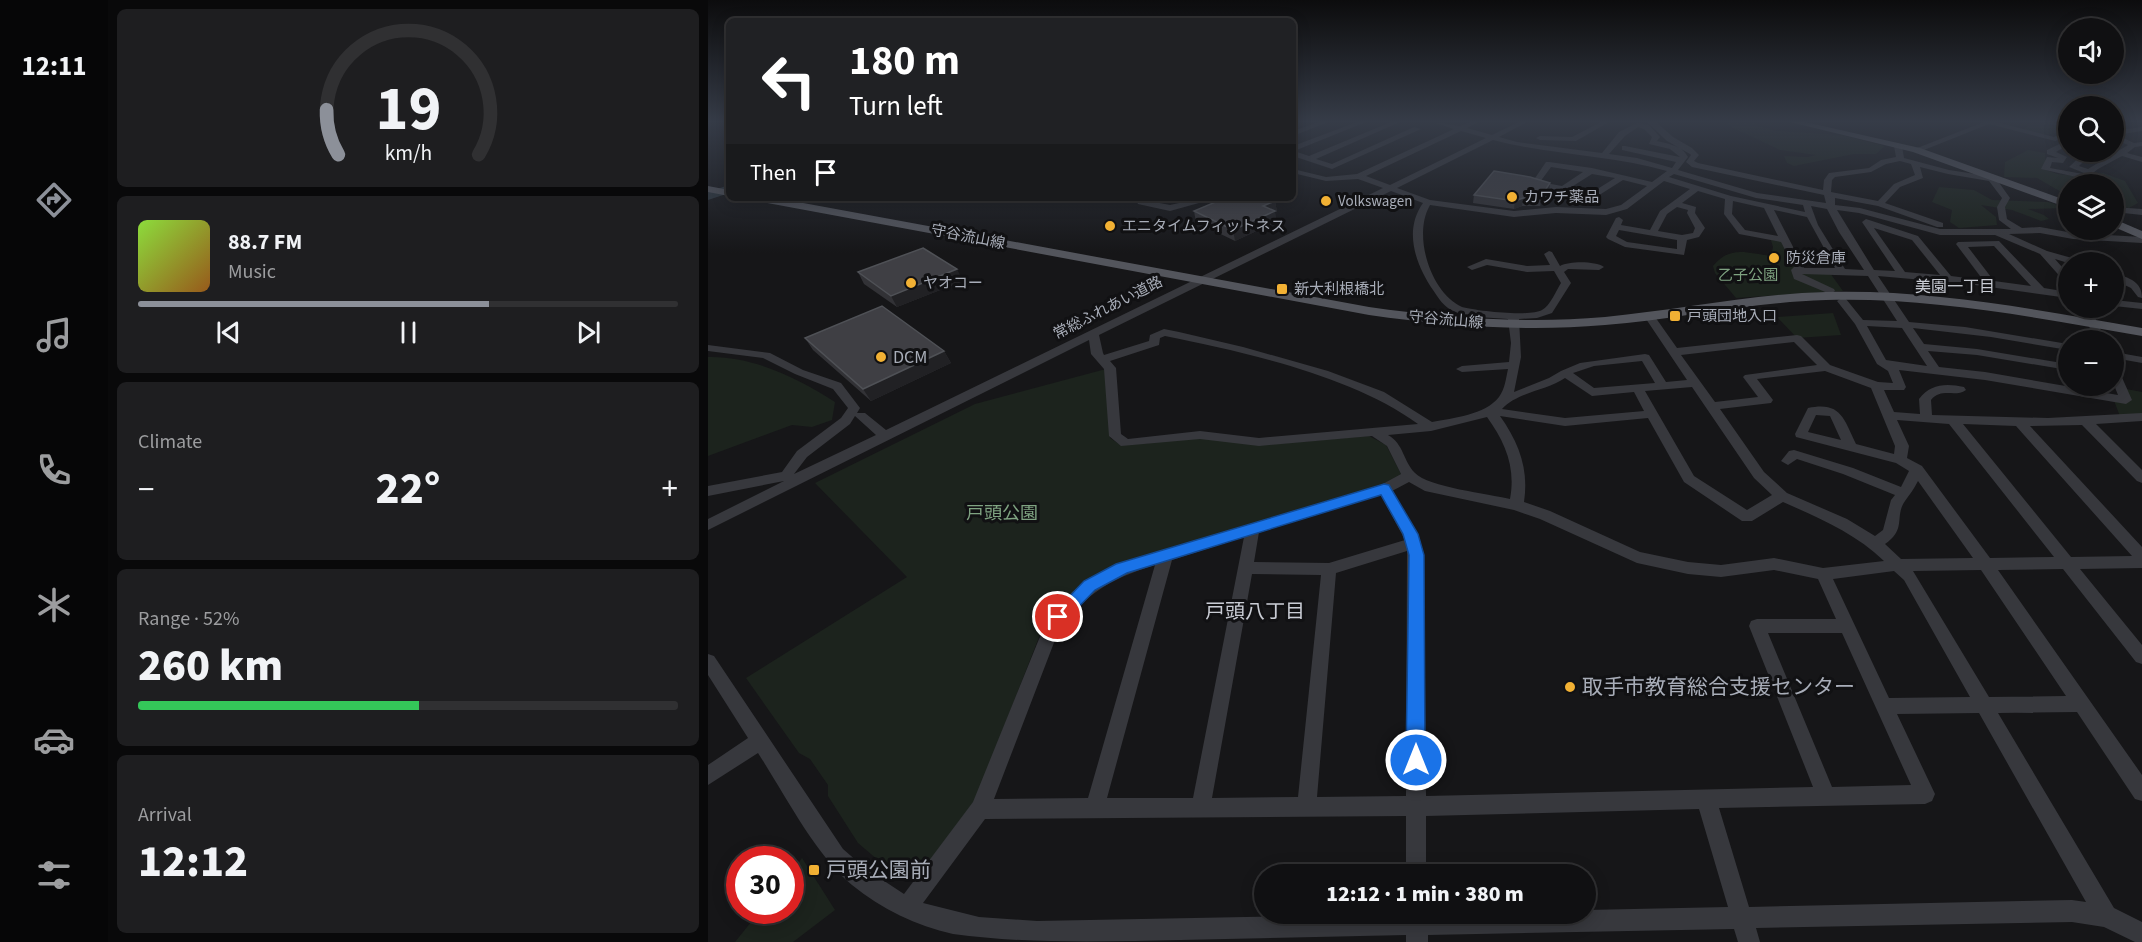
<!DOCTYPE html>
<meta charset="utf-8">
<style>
body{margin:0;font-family:"Source Sans 3","Noto Sans JP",sans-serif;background:#1e1e20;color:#f1f3f6;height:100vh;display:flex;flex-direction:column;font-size:22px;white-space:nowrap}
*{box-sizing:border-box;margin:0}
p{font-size:20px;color:#9c9d9f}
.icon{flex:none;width:33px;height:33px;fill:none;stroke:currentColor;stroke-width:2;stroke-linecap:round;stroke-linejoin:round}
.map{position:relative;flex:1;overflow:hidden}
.details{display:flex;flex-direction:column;gap:9px;padding:9px;background:#09090a;width:600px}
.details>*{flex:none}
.hud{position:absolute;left:18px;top:18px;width:570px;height:183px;border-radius:9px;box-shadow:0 3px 15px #0003,0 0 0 2px #303032;background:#202124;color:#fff;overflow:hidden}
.buttons{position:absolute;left:1350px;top:18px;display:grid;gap:12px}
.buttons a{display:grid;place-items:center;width:66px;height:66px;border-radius:50%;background:#101012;box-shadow:0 3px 15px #0003,0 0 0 2px #303032;font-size:30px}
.speed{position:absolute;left:18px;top:846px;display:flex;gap:12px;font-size:30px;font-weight:700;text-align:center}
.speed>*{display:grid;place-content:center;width:78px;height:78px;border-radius:50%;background:#101012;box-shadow:0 3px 15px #0003,0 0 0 2px #303032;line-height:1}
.speed .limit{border:9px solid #d22;background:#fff;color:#111}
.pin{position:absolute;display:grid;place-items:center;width:51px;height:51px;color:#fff;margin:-26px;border:3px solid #fff;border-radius:50%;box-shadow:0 2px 6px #0007}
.me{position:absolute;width:66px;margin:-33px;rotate:0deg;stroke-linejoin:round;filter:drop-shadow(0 0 4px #0008)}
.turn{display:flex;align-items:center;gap:21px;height:126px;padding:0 24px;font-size:27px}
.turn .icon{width:78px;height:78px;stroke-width:2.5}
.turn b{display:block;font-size:42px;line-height:51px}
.then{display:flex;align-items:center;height:57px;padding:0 24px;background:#0003;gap:12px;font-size:22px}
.big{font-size:45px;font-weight:800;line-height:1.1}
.details .widget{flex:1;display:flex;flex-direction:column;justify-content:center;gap:9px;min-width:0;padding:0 21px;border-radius:9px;background:#1e1e20}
.details .dial{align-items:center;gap:0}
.dial svg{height:156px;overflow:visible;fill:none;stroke:#303032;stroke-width:7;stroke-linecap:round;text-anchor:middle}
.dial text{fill:#f1f3f6;stroke:none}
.song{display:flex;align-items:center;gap:18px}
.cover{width:72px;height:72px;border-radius:9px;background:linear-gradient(135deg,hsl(90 70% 55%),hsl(30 70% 35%))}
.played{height:6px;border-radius:3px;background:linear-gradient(90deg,#8c9099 65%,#303032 65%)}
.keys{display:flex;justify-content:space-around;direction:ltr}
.heat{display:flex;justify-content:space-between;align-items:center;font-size:33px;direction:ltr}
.charge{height:9px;border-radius:4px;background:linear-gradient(90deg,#34c759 52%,#303032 0)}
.trip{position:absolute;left:546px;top:864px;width:342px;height:60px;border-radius:30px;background:#101012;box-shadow:0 3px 15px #0003,0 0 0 2px #303032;font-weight:800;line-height:60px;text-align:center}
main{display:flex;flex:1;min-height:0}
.tabs{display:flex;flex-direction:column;width:108px;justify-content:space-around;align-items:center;background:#060607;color:#9c9d9f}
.tabs .icon{width:42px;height:42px}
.tabs .selected{color:#8c9099}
.tabs b{font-size:27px;color:#f1f3f6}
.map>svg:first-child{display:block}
.green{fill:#1c231d}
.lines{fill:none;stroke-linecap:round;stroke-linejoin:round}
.river{fill:#2c353c;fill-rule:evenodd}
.minor{fill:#37383d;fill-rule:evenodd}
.major{fill:#53555c;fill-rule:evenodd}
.wall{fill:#323236}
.shaded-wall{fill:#212124}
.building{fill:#3f3f44;stroke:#4f5156;stroke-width:1.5}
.route{fill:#1a73e8;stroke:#114b97;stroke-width:1.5}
.poi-dot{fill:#f2b134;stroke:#111113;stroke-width:2}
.labels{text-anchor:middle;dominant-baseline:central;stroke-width:6;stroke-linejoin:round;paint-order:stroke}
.far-poi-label{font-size:15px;fill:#a8adb8;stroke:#111113;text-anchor:start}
.far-street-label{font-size:15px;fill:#a8adb8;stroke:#111113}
.far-park-label{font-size:15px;fill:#7fa381;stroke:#111113}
.far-neighbourhood-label{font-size:16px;fill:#c9ccd4;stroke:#111113}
.poi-label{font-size:18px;fill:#a8adb8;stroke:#111113;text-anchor:start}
.park-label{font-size:18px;fill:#7fa381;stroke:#111113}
.neighbourhood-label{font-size:20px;fill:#c9ccd4;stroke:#111113}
.near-poi-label{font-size:21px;fill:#a8adb8;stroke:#111113;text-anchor:start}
</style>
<main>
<nav class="tabs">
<b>12:11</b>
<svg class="icon selected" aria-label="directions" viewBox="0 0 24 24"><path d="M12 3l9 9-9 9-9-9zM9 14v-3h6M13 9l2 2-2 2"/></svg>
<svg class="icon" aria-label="music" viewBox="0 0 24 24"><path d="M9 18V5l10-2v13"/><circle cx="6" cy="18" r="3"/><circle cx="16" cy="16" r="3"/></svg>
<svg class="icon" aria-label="phone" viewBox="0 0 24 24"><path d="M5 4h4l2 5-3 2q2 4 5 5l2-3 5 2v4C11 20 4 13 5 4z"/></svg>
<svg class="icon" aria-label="climate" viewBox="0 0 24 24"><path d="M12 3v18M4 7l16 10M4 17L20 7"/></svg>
<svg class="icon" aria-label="car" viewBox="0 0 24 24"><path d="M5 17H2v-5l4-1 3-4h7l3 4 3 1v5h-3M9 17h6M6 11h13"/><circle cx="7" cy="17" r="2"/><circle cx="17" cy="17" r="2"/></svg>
<svg class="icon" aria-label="filters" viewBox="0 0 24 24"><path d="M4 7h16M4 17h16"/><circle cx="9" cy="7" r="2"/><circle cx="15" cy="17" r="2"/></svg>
</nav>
<section class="details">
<div class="widget dial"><svg viewBox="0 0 100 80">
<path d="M14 69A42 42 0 1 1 86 69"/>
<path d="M14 69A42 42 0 0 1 8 46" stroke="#8c9099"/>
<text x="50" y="56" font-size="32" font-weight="700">19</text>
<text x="50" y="72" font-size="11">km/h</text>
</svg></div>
<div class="widget">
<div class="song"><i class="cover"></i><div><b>88.7 FM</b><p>Music</p></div></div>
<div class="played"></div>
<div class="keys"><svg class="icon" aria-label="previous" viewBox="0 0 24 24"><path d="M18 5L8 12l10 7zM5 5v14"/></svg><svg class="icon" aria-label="pause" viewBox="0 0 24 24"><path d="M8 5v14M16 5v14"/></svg><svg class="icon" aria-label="next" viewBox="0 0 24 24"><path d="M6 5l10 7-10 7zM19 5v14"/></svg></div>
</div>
<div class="widget"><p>Climate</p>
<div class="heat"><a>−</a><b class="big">22°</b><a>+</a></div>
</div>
<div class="widget"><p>Range · 52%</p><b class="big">260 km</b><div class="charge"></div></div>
<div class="widget"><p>Arrival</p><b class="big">12:12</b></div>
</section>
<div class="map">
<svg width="1434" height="942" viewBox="0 0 1434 942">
<rect width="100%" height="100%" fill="#161618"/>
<path class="green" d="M1016,122H1048L1045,125L1069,131L1134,135L1177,146L1168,154H1146L1086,166L1079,163L1076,156L1099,157L1108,155L1072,150L1021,126Z
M1337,122H1360V129C1345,134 1332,139 1317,129L1321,125Z
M1320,150L1337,153L1338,170L1349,174L1377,177L1395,173L1417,181L1430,203L1421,208L1406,205V184H1360V196L1329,178L1296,177L1297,162Z
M1231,187L1266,190L1284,200L1340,202L1359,208L1320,209L1336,215L1341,219L1333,221L1304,210L1273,205L1288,217L1289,225L1251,228L1242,222L1244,210L1224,202Z
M1063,240L1074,241L1092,273H1122L1135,291L1028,298L1007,273L1005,266C1022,245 1039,253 1063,256L1065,247Z
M1125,313L1133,335L1089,338L1069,317Z
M0,357C45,356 90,378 127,402L124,420L104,427L84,425L0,456Z
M398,369L402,438L411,444H433L494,437L555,445L661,436L678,445L693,474L672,486L465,547L394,571L350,609L333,632L260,819L210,882L184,872L150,843L120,796V785L102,759L91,753L38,678L199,577L107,483L267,404Z
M1413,388L1434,392V417L1413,419L1405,398L1418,400Z
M94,858L127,910L85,942H27L52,911L82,910L83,873Z"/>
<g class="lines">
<path class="river" d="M21,185V193L0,200V192Z"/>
<path class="minor" d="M611,122H620L585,136V131Z
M649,122H658L586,151L601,156L683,122H692L608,159L624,164L706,127L713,129L624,169L585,156V146Z
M725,122L752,126L762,122H770L759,128L784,135L811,122H819L791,137L809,142L894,153L911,132L929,123L941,125L952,137L949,141C960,144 974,145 980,157L970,170L1049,193L1118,203L1116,195L984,167L978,162L983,155L982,154L959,141L939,122H948L965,137L984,148L991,155L986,161L990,163L1115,190L1116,180L1121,173L1161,168L1173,160L1188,157L1186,146L1190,144L1194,146L1196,158L1241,170L1287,177L1302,198L1297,207L1299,219L1314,228L1332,227L1365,233L1434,237V243L1365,239L1332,233L1301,234L1339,251L1371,260L1372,262L1360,263L1347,259L1360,274V282L1356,281L1332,254L1287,235H1232L1151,213L1129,210L1166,270L1187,271L1154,222L1158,219L1210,236L1243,276L1275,280L1248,244L1250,242L1291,241L1336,288L1360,292V298L1260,284L1170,276L1201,322L1257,327L1360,344V350L1283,337L1205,328L1216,344L1269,349L1360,364V370L1269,355L1220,351L1231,367L1277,372L1410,395L1406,385V369L1412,373L1424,400L1418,404L1277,380L1191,370L1198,387L1196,390H1176L1186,412L1212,414L1211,399C1222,384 1238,383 1256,387L1258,390C1247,398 1234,387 1223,400L1224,415L1340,418L1434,413V421L1388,424L1434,470V483L1429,481L1374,425L1322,426L1434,547V568L1372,569L1434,645V664L1428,662L1355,569L1290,570L1434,775V801L1427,799L1369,712L1290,713L1406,908L1434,922V942H1427L1396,927L1364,922L1048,928L1052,942H1030L1026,929L720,935V942H698V935C607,937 517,939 426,941C366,942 303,942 245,934C208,926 174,909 144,885C108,856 76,793 50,753L0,785V765L40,738L0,675V654L6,656L135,849L158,869L196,894L265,802L331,639L340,622L364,592L384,578L409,565L671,486L693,474L679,446L664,436L551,446L492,439L413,446L401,436L396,369L383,354L381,340L0,530V519L76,481L0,496V486L74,472L89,451L133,418L140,408L125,389L87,374L55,358L0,351V345L62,353L95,370L133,383L152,408L149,413H157L178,430L675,188L650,179L618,181L585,173V169L618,177L649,174L746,129ZM930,127L936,129L944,137L941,144L962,149L972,157L917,146H914V150L968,162L964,168L929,158L901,154L917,136ZM753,131L778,138L682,185L658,176ZM785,140C842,155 902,155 959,171L944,182L884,168L841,162H838L823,184L848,190L841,195L845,198L885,199L915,180L939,186L913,205L898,209L848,207L806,211L722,200L689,188ZM1192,161L1203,164L1207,175L1186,184L1170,201L1123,192L1124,180L1127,177L1163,172L1178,164ZM843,167L875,172L854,186L832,182ZM1212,167L1240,174L1281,181L1294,198L1289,207L1291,220L1303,229H1232L1152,208L1127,205V198L1170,206L1229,227H1235V223L1177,203L1192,187L1215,178ZM884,174L907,178L883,193H854ZM966,174L1048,198L1095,205L1097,212L1023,196L961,177ZM956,181L982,189L952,211L942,230L913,225L915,220L911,217L908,218L898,237L900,239L917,247L976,255L979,240L991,237L997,228L987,213L988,207L974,203L990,191L1017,199L1016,214L1031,234L1073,242L1086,267L1083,270L1086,279L1122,294L1127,291L1126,289L1094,274L1160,276L1189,321L1155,320L1138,299L1134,298L1129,301L1147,324L1169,364L1180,371L1185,383L1170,382L1122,365L1093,336L1089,335L969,348L945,314L941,313L936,316L979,380L958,382L941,355L937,354L872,363L853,371L841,378L806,392L813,357L811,319L829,318L844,313L863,283L856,272L860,269L891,270L896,267C887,261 862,261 852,266L844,252L841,251L836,254L842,265L819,266L778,259L759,267L764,270L779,265L819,272L846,271L853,283C848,291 842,306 834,310C821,317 769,311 754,307C723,293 705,237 721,207L722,205L806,217L848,213L898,215L919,209ZM683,191L715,203C695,231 708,265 725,290C729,296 734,304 740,308C757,319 782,317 800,319L803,343L801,362L754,366L748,369L754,372L800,369C798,378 797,389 791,397C777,415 745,418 724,422L676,392L620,371L535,347L471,332L456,329L442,335L441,341L396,355L395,353L391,335ZM1025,201L1056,208L1070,236L1037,230L1024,214ZM1103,206L1119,209L1131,232L1156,270L1137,269L1110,225ZM969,207L980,210L979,213L987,228L985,233L974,235L950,231L959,214ZM1066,210L1099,217L1127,268H1096ZM1166,228L1204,240L1232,275L1197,272ZM911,230L969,240V249L919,242L908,236ZM1286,246L1323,286L1286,281L1260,247ZM1159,326L1194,328L1219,366L1178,360ZM457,336C536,352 645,376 710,424L551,438L492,431L420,439L413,434L408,368L402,361L451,345L452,338ZM1086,342L1109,365L1037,375L1035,377L1050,397L1007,402L973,355ZM934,361L947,383L886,388L865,373L886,366ZM1117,371L1163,388L1187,446L1186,454L1148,444C1136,419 1133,401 1100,408L1087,434L1088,437L1188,463L1201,471L1193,487L1145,468L1086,450L1081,451L1073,461L1080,465L1089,459L1135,474L1187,495L1183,500L1175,530L1167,536L1139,519L1079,493L1056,472L1012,409L1063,403L1065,400L1049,379ZM857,378L884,396L926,392L936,411L857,418L794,409C809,392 838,391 857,378ZM984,387L1046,478L1064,495L1039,510L986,476L937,391ZM1108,415L1122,416L1133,440L1100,432ZM147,416L168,435L86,474L99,457L142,424ZM792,416L857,426L940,418L976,482L1034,521H1044L1075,502C1111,518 1147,533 1176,561L1115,568L1066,558L1013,565L980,562L932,552L842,511L816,502C821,469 811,443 792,416ZM779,417C797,442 808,467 802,499C781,494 720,487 707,473C695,461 696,444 680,435L723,431ZM1189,420L1241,424L1346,557L1282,558L1214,466L1199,458L1201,446ZM1255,424L1308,426L1424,556L1363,557ZM1210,481L1265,558L1193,559L1177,544C1199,529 1186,517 1197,501C1202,494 1206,489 1210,481ZM701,482L717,491L806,510L832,519L929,563L980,574L1013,577L1066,570L1110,579L1128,619H1049L1043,621L1041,626L1105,787L718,796L716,555L710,534L684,491ZM673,495L697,540L621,563L546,562L551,532ZM536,537L485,798H399L464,560ZM699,551L698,796L609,797L628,573ZM447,565L380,798L286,799L347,640C370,597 401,579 447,565ZM1273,570L1358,696L1281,697L1205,571ZM1186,571L1196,580L1262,697L1181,698L1125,579ZM544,574L613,575L590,797L504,798ZM1060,633H1134L1203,785L1124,787ZM1271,713L1378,902L1364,900L1041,907L1011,808L1217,804L1224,801L1227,794L1189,714ZM991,809L1020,907L878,910V914H698L329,921L271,917L215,903L277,819L698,816V874H718V816Z
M893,122H901L868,141L832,140L828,138L832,136L864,137Z
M1276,122H1288L1346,137L1360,131V136L1347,141L1281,124L1211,152L1204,150Z
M1340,122L1360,124V128L1341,124Z
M1434,127V131L1409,135L1426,143L1434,142V146L1427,147L1419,153L1434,157V162L1414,156L1390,169L1377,179L1333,169L1339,157L1350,158L1339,154V150L1360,140V145L1348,152L1359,157L1355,163L1344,162L1342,168L1375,174L1376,173L1361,167L1377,152H1385L1371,166L1380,169L1420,145L1406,139V131Z
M427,198H435L436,200L462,205L494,198H509L462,211L430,204Z
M1406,207L1434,209V215L1406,212Z
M1406,273C1421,278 1434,281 1434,298L1430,297L1423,288L1406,280Z
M1406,300L1434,303V309L1406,306Z
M1373,308H1383L1397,340H1387Z
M1406,352L1434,357V363L1406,358Z"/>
<path class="major" d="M1082,122H1097L1212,148L1360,201V208L1205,152Z
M0,186L21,190V196L0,192Z
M43,198H68L661,307C739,318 818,324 897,317C971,310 1044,294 1118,292C1224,289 1330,310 1434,328V336C1330,318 1224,297 1118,300C1044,302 971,319 897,325C818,332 739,326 661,315L49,201Z
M1406,219L1434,231V239L1406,227Z"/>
</g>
<path class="wall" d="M842,183L841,191L832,206H814L806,209L765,203L766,195Z
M567,201L569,212H567L568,222L527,241L488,222L486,211Z
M150,272L255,281L189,307L156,284Z
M97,338L236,351L243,363L163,401L105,350Z"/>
<path class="shaded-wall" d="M842,183L841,191L832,206V198Z
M815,198L814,206L806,209L807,201Z
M567,201L569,212H567L568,222L527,241L525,230L555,206Z
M249,269L255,281L189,307L183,296Z
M236,351L243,363L163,401L155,389Z"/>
<path class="building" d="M786,171L822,177L842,183L832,198H815L807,201L766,195Z
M517,198H560L567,201L555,206L567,211L525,230L486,211Z
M215,248L249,269L183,296L150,272Z
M174,306L236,351L155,389L97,338Z"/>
<linearGradient id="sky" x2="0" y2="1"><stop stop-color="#0c0c0d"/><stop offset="0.48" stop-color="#363c48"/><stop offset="1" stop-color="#363c48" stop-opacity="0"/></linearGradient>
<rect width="1434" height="253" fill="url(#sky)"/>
<path class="route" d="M676,484L681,485L710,534L716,555L717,760L715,767L708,769L701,767L698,760L701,555L695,534L673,495L419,573L387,590L356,622L350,624L344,622L342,617L376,581L408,564Z"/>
<g class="poi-dot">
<circle cx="804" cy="197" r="6"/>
<circle cx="618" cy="201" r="6"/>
<circle cx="402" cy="226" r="6"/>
<circle cx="1066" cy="258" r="6"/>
<circle cx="203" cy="283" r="6"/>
<rect x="568" y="283" width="12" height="12" rx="3"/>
<rect x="961" y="310" width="12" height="12" rx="3"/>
<circle cx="173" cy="357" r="6"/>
<circle cx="862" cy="687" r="6"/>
<rect x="100" y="864" width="12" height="12" rx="3"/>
</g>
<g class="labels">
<g class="far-poi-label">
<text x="816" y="197">カワチ薬品</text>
<text x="630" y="201">Volkswagen</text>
<text x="414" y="226">エニタイムフィットネス</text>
<text x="1078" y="258">防災倉庫</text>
<text x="215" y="283">ヤオコー</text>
<text x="586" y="289">新大利根橋北</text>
<text x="979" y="316">戸頭団地入口</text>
</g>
<g class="far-street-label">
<text transform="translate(260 237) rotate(11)">守谷流山線</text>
<text transform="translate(400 308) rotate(-27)">常総ふれあい道路</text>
<text transform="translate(738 320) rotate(5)">守谷流山線</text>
</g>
<g class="far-park-label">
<text x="1040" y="275">乙子公園</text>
</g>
<g class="far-neighbourhood-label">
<text x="1247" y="287">美園一丁目</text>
</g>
<g class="poi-label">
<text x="185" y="357">DCM</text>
</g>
<g class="park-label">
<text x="294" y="513">戸頭公園</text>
</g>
<g class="neighbourhood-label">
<text x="547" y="612">戸頭八丁目</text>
</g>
<g class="near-poi-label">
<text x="874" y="687">取手市教育総合支援センター</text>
<text x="118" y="870">戸頭公園前</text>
</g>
</g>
</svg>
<div class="buttons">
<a><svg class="icon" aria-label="sound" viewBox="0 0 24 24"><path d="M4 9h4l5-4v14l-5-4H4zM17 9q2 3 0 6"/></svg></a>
<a><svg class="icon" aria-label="search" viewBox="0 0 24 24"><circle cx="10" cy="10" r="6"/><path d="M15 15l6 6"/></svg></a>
<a><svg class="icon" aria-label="layers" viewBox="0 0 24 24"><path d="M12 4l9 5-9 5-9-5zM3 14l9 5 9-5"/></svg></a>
<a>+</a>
<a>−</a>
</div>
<div class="speed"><div class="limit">30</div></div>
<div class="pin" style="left:350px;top:617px;background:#d93025"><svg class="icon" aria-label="arrive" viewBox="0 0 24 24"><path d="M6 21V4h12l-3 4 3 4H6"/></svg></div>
<svg class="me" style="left:708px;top:760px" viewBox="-20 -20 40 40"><circle r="17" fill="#1a73e8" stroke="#fff" stroke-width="3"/><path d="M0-11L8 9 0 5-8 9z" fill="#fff"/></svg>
<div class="trip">12:12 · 1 min · 380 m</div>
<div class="hud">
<div class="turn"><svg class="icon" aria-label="left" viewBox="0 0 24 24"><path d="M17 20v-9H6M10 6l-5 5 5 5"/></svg><div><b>180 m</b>Turn left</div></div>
<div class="then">Then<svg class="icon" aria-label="arrive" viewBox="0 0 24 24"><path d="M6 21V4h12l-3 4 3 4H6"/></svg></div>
</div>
</div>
</main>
